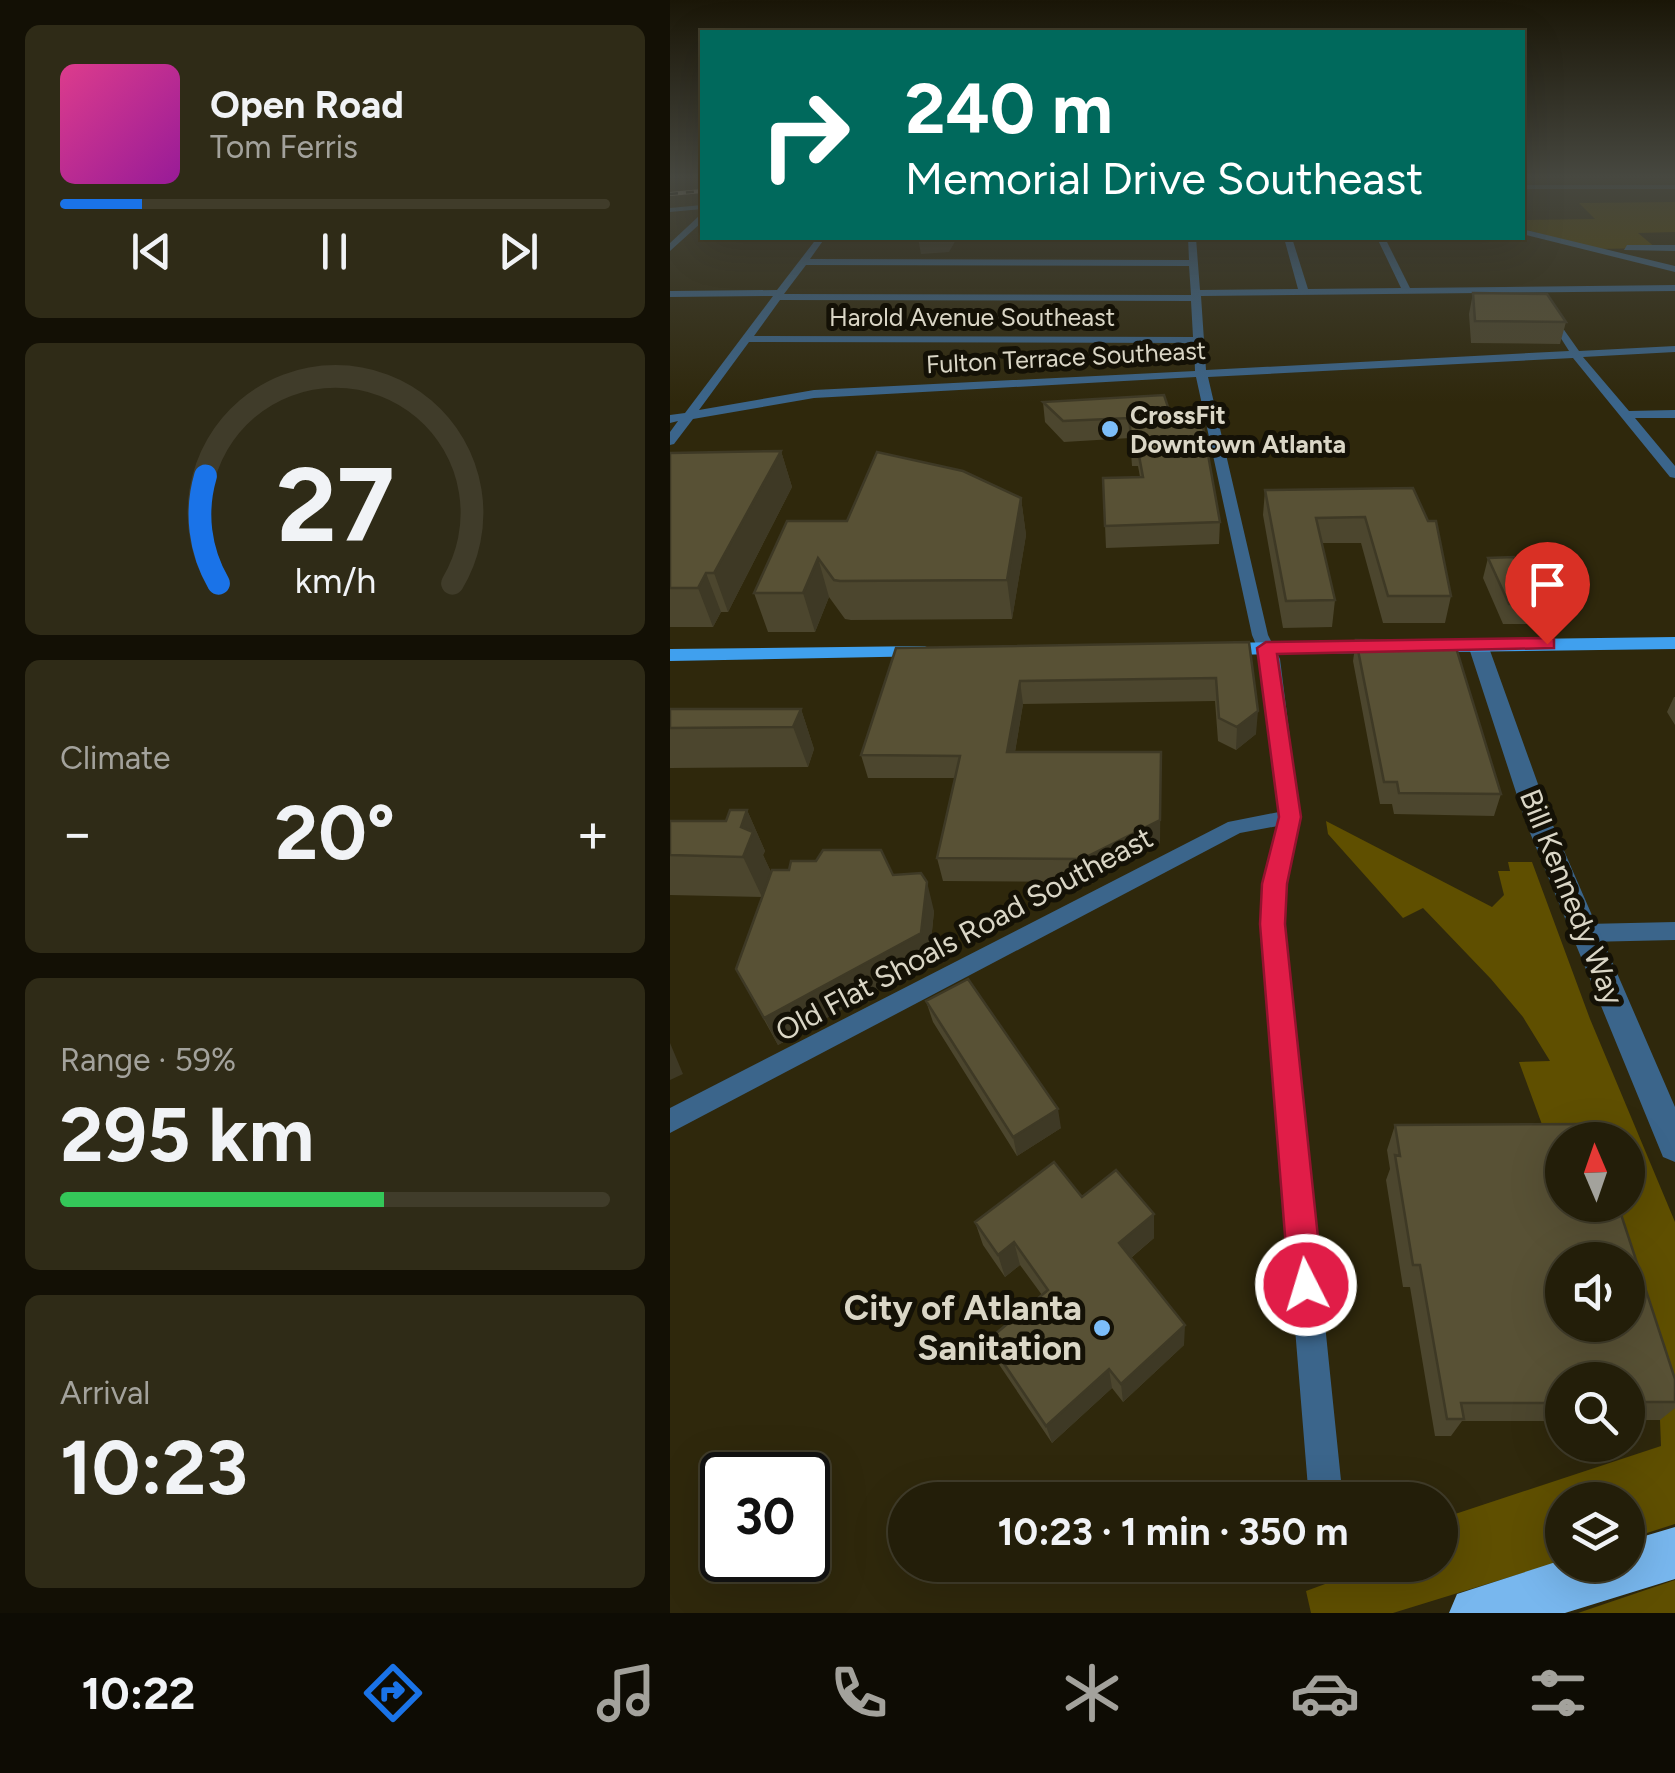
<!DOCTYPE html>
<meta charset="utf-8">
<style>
body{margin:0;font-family:Figtree,sans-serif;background:#2f2b17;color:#f1f3f6;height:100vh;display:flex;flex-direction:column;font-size:38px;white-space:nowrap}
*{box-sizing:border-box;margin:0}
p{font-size:32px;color:#a3a29c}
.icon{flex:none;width:55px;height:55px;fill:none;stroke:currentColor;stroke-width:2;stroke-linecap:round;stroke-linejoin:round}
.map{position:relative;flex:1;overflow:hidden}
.sheet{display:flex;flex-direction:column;gap:25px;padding:25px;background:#131005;width:670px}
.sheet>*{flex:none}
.top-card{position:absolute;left:30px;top:30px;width:825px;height:210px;border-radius:0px;box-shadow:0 10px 40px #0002,0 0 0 2px #403c2a;background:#00695c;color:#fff;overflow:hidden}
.needle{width:65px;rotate:358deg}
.fabs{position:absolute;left:875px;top:1122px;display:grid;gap:20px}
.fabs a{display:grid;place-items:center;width:100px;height:100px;border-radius:50%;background:#231e09;box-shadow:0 10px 40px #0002,0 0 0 2px #403c2a;font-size:50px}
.speed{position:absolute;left:30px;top:1452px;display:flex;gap:20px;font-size:50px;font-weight:700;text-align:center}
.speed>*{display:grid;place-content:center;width:130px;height:130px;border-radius:50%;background:#231e09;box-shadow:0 10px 40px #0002,0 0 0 2px #403c2a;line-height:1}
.speed .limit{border:5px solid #111;border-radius:15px;background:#fff;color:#111}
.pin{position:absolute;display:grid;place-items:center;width:85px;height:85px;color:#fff;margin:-102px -42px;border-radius:50% 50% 50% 0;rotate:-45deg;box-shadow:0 0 10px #0007}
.pin .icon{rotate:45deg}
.me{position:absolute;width:110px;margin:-55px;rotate:355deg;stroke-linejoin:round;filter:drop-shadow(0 0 8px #0008)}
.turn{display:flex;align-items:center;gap:35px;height:210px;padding:0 40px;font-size:45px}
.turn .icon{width:130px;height:130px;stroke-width:2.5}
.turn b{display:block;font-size:70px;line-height:85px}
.big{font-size:75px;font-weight:700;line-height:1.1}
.sheet .tile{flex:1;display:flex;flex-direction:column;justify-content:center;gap:15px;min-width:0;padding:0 35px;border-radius:15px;background:#2f2b17}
.sheet .dial{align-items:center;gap:0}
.dial svg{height:260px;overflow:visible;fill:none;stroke:#403c2a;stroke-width:7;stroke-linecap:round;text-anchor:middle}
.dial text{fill:#f1f3f6;stroke:none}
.song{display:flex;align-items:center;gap:30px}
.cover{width:120px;height:120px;border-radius:15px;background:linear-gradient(135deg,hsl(330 70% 55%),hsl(300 70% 35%))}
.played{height:10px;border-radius:5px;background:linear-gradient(90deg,#1a73e8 15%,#403c2a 15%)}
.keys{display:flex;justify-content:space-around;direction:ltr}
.heat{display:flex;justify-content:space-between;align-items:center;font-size:55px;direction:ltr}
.charge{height:15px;border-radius:8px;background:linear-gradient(90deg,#34c759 59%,#403c2a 0)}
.trip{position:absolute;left:218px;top:1482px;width:570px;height:100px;border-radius:50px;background:#231e09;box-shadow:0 10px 40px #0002,0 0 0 2px #403c2a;font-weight:700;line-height:100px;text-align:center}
.menu{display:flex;height:160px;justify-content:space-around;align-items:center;background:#0e0c04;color:#a3a29c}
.menu .icon{width:70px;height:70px}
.menu .on{color:#1a73e8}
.menu b{font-size:45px;color:#f1f3f6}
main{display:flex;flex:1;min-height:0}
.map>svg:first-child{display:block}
.green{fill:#534500}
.forest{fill:#5f4f00}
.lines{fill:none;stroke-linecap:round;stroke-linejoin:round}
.minor{fill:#3b658b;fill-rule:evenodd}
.tertiary{fill:#3b658b;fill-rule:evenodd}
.primary{fill:#40a0ee;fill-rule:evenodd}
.motorway{fill:#78b7ee;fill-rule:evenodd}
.rail-casing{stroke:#bcb8a6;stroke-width:4}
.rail{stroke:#141106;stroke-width:2.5;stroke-dasharray:8;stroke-linecap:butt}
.wall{fill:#4c462e}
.shaded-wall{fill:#3e3925}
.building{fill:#585135;stroke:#3e3925;stroke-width:2.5;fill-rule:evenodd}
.route{fill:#e11d48;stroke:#92132f;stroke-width:2.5}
.poi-dot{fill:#7cbef9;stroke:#141106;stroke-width:4}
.labels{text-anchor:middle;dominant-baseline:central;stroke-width:10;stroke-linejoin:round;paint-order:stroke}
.far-street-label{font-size:25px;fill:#dad6c6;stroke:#141106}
.far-poi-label{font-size:25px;font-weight:bold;fill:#dad6c6;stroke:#141106;text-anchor:start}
.street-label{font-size:30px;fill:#dad6c6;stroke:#141106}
.near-poi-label{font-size:35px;font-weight:bold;fill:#dad6c6;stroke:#141106;text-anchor:end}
</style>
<main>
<section class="sheet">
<div class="tile">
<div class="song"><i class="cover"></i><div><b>Open Road</b><p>Tom Ferris</p></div></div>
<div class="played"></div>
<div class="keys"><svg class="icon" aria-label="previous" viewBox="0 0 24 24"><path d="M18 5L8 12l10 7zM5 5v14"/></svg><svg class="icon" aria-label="pause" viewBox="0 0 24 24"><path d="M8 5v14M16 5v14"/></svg><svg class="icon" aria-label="next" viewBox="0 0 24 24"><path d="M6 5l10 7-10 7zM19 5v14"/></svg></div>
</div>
<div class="tile dial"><svg viewBox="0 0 100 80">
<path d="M14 69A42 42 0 1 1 86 69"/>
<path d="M14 69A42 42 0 0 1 10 36" stroke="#1a73e8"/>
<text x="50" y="56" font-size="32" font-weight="700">27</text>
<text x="50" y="72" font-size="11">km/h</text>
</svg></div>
<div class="tile"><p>Climate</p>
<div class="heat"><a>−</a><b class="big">20°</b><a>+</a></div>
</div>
<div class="tile"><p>Range · 59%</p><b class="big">295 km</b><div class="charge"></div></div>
<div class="tile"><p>Arrival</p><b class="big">10:23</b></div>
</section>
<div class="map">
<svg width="1005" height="1613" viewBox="0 0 1005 1613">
<rect width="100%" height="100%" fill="#2f280c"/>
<path class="green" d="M1005,202V232L968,233L986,248L926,249L853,229L852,220L925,219L909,203Z"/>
<path class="forest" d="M656,821L822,907L834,895L828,871H840L838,862H862L920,1019L1005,1222V1524L958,1539V1500H892V1561L723,1613H641L636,1591L707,1565H770V1519L991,1446L990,1420L958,1260L924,1205H958V1140H892L881,1149L849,1062L880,1061L853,1017L821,979L753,908L733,918L658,834Z
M1005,1580V1613H908Z"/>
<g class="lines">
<path class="minor" d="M852,185H1005V189H852Z
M32,205V209L0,212V208Z
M29,216H32V222L0,251V243Z
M852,229L1005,266V272L852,234Z
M147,238H155L140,259L519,260L518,238H526L530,290L628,289L614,238H622L638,289L731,288L707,238H715L740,288L1005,285V291L531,296L536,370L899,351L875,313L880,310L909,351L1005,346V352L913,357L959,411L1005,410V418H965L1005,466V478L1000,477L903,358L538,377L598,635L610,659L630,817L616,884L614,924L673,1500H639L592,924L594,884L608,826L570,833L0,1133V1108L558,822L609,812L592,659L582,635L526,377L144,398L23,419L4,444L0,445V432L8,421L0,423V415L15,413L103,296L0,297V291L107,290ZM136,265L519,266L521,295L114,294ZM110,300L521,301L523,337L84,336ZM79,342L524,343L525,371L144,390L29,410Z
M957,245H1005V251L954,250Z
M1005,922V940L916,942L908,939L905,933L908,927L916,924Z"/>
<path class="tertiary" d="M808,639L818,645L882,823L1005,1107V1162L993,1157L856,823L798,645Z"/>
<path class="primary" d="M1005,637V649L545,655L534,649L545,643Z
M255,646L266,652L262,656L0,661V649Z"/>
<path class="motorway" d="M1005,1527V1579L895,1613H779L787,1594L892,1560V1565H958V1541Z"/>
<g class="rail-casing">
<path id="rail" d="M0,194L32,191"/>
</g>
<use href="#rail" class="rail"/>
</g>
<path class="wall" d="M803,293L896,322L890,344L801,343L799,314Z
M373,402L501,416L550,522L549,544L436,548L433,478L470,477L468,466H462L460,438L394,442L375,422Z
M111,451L122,487L58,612H51L43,627H0V453Z
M743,488L781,596L775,623H713L691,543H652L665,600L662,627L613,628L593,515L595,490Z
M351,498L356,535L342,619L181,620L175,619L159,597L145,632H98L84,593L177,521Z
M818,558L866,603L860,624H833L813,578Z
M686,640L831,794L824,816L724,814L722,804H710L683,661Z
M579,642L586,734L566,750L548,741L545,701L353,704L345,752L490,843L414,882L273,881L267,858L285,778H198L191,755L226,648Z
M1004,697H1005V725L997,712Z
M0,709H131L144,749L138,767L0,768Z
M77,810L95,851L93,855L101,872L92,897L0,895V821H56Z
M146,861L223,875L264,911L259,961L108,1045L66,969L119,870Z
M256,1001L391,1128L347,1156L263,1022Z
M725,1125L1005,1379V1408L990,1420H958V1380H892V1421H792L781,1436H765L740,1287H733L716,1180L720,1169L717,1150Z
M412,1197L484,1214V1238L461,1258L514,1345L453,1402L442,1388L382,1443L326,1360L318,1340L372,1295L350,1265L335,1277L313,1245L305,1222Z"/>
<path class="shaded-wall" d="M248,238H287L279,252L251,254Z
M111,451L122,487L58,612L44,573Z
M351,498L356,535L342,619L337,580Z
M148,558L159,597L145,632L133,593Z
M36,573L51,612L43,627L28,588Z
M350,681L353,704L341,775L337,752Z
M131,709L144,749L138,767L123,727Z
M588,711L586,734L566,750L567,727Z
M491,752L490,843L414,882L412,859Z
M77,810L95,851L93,855L101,872L92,897L73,857L71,827Z
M257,882L264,911L259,961L108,1045L94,1018Z
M0,1043L13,1074L0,1080Z
M388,1109L391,1128L347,1156L343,1137Z
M484,1214V1238L451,1266L449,1243Z
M344,1242L350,1265L335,1277L328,1255Z
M515,1325L514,1345L453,1402L451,1384Z
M439,1369L442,1388L382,1443L376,1426Z"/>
<path class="building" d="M803,293L877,294L896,322L805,321Z
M494,395L501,416L531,415L550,522L435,526L433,478L473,477L467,445H462L459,418L393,421L373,402Z
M111,451L44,573H36L28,588H0V453Z
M207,452L293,471L351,498L337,580L170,581L164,580L148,558L133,593H84L117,521H177Z
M743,488L758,521H766L781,596H718L695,517L646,518L665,600L616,601L595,490Z
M844,557L866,603L839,604L818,558Z
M686,640L784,641L831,794L729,793L727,782H714Z
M579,642L588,711L567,727L549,718L546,678L350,681L337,752H491L490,820L412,859L267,858L290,756L191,755L226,648Z
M0,709H131L123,727L0,728Z
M60,810H77L71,827L83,832L73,857L0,855V821H56Z
M153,850H211L223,875L251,873L257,882L251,933L94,1018L66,969L102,870H119L121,861H146Z
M298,979L388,1109L343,1137L256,1001Z
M922,1124L927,1140H892V1205H948L1005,1379V1402H958V1380H892V1403H791L794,1419H777L750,1265H743L725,1155L730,1156L725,1125ZM892,1260H958V1325H892Z
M384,1162L412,1197L446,1170L484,1214L449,1243L515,1325L451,1384L439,1369L376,1426L318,1340L378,1290L344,1242L328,1255L305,1222Z"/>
<linearGradient id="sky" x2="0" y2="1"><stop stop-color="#1a1607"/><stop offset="0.44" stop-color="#474840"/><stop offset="1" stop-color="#474840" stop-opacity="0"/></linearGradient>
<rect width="1005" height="402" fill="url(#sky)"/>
<path class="route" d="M877,638L884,639V648L607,654L631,817L617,884L615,924L653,1285L648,1297L636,1302L624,1297L619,1285L590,924L592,884L609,817L587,648L596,642Z"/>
<g class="poi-dot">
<circle cx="440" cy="429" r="10"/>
<circle cx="432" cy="1328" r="10"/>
</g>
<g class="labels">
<g class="far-street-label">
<text x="302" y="317">Harold Avenue Southeast</text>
<text transform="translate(396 357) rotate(-3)">Fulton Terrace Southeast</text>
</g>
<g class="far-poi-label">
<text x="460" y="415">CrossFit<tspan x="460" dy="29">Downtown Atlanta</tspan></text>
</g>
<g class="street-label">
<text transform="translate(902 897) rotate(68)">Bill Kennedy Way</text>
<text transform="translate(294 934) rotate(-28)">Old Flat Shoals Road Southeast</text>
</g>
<g class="near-poi-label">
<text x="412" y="1308">City of Atlanta<tspan x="412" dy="40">Sanitation</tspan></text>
</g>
</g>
</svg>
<div class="fabs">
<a><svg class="needle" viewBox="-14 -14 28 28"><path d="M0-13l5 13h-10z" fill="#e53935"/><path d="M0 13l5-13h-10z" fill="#a3a29c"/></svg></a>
<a><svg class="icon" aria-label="sound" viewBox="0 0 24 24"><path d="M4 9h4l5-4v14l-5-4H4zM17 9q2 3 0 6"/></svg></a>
<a><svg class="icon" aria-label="search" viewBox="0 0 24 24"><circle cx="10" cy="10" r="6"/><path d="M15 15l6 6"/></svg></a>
<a><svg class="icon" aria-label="layers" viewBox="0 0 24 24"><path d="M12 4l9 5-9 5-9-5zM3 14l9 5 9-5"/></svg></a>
</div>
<div class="speed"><div class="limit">30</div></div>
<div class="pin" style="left:877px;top:644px;background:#d93025"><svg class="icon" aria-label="arrive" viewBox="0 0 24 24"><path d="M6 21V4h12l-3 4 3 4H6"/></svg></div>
<svg class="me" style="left:636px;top:1285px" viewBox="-20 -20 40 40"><circle r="17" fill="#e11d48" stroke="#fff" stroke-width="3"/><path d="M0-11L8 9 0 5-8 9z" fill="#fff"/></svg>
<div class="trip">10:23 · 1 min · 350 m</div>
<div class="top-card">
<div class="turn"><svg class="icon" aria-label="right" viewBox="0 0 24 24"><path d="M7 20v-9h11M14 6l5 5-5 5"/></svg><div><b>240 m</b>Memorial Drive Southeast</div></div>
</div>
</div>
</main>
<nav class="menu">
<b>10:22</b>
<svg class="icon on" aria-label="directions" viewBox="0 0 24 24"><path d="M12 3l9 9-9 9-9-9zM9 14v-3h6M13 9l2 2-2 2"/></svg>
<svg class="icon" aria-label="music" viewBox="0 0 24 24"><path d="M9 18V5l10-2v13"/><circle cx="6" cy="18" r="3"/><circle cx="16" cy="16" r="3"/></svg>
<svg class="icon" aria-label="phone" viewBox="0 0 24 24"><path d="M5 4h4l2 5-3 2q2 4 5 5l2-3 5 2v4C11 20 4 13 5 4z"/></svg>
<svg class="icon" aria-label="climate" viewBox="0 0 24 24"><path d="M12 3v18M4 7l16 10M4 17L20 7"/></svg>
<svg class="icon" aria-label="car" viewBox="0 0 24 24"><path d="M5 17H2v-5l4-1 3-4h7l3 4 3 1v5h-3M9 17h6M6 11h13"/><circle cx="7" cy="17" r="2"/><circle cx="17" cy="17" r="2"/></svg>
<svg class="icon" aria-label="filters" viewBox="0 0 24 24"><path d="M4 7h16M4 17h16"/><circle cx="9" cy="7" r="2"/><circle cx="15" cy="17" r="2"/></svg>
</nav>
